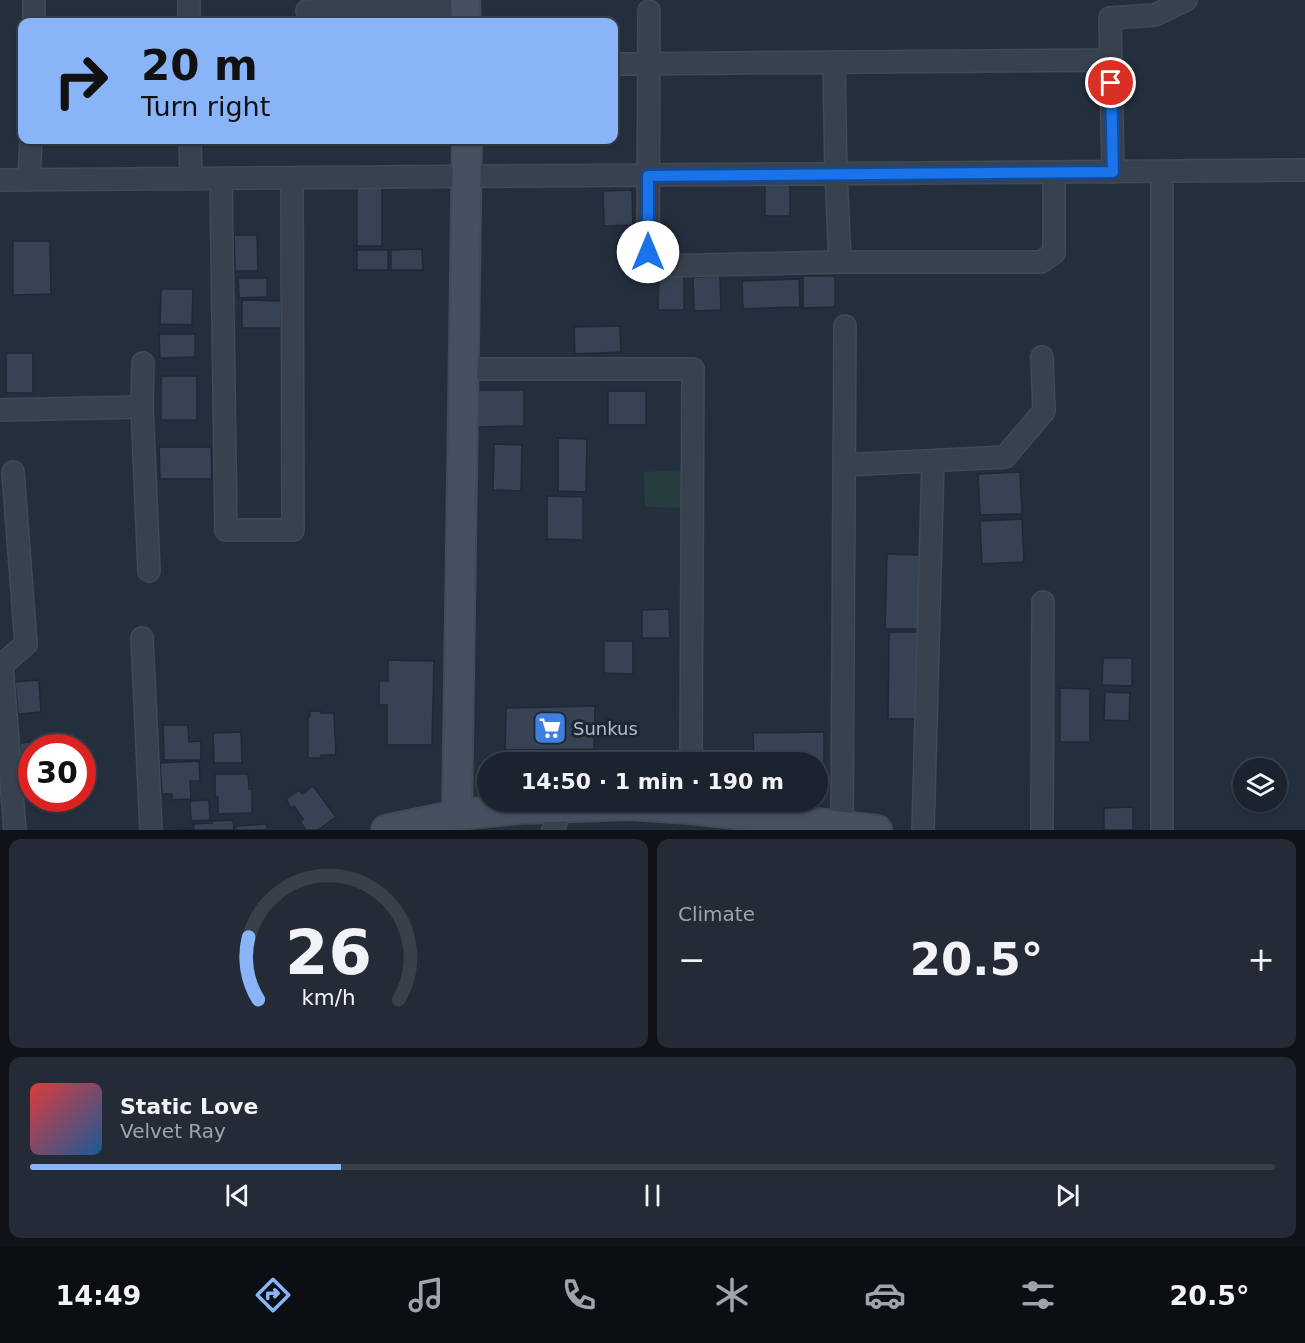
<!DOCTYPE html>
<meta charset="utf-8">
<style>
body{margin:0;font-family:"DejaVu Sans",sans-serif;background:#242b36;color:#f1f3f6;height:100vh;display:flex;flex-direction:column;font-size:22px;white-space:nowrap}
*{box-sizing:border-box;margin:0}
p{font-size:20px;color:#a0a4aa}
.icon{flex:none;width:33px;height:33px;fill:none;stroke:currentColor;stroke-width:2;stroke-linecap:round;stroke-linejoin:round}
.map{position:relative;height:830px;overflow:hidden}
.drawer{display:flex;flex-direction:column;gap:9px;padding:9px;background:#0f1319;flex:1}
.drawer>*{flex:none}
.banner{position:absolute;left:18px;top:18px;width:600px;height:126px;border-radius:12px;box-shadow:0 2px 4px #0004,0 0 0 2px #39404a;background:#8ab4f8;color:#111;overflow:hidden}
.tools{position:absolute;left:1233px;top:758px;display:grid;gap:12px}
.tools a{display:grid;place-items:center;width:54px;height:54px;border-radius:50%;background:#1b232e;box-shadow:0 2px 4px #0004,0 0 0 2px #39404a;font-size:30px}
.speed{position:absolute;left:18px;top:734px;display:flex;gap:12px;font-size:30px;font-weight:700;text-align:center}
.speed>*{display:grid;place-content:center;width:78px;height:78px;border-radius:50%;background:#1b232e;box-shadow:0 2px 4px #0004,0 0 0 2px #39404a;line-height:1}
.speed .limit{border:9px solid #d22;background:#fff;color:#111}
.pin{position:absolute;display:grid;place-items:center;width:51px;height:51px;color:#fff;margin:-26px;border:3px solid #fff;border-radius:50%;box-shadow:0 2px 6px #0007}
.me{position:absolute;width:66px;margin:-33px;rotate:0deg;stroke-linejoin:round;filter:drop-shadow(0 0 4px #0008)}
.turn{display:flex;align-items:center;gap:21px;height:126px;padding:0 24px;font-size:27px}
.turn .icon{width:78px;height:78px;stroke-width:2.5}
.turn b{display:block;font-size:42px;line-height:51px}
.big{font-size:45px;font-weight:700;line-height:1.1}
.drawer .card{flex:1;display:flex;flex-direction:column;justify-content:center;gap:9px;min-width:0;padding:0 21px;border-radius:12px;background:#242b36}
.drawer .dial{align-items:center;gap:0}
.dial svg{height:156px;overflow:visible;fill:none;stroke:#39404a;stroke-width:7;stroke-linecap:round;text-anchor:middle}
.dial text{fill:#f1f3f6;stroke:none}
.song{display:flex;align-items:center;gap:18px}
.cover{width:72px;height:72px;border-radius:9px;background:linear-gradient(135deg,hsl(0 70% 55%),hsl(210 70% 35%))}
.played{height:6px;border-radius:3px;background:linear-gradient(90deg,#8ab4f8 25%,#39404a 25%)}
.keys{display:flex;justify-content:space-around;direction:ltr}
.heat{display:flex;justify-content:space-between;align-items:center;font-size:33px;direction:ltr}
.drawer .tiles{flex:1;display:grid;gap:9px;grid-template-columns:1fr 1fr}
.card:last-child{grid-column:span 2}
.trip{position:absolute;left:477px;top:752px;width:351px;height:60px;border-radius:30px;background:#1b232e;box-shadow:0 2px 4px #0004,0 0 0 2px #39404a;font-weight:700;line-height:60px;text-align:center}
.tab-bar{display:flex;height:96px;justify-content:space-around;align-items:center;background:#0b0e12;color:#a0a4aa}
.tab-bar .icon{width:42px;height:42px}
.tab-bar .active{color:#8ab4f8}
.tab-bar b{font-size:27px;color:#f1f3f6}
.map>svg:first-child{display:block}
.green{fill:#263c3f}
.building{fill:#364354;stroke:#1f2835;stroke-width:1.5}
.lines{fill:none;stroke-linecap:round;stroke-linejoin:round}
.street-casing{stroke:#414a57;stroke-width:24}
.secondary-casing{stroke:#414a57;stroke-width:32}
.street{stroke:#38414e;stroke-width:21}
.secondary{stroke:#465061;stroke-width:28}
.route-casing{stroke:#114b97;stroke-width:15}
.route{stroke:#1a73e8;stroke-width:10}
.labels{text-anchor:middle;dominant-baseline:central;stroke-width:6;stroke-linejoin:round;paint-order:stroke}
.poi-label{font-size:18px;fill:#b4bcc9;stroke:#1d2633;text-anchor:start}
</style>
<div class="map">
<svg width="1305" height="830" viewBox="0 0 1305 830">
<rect width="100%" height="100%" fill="#242f3e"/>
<path class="green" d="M686,470L685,508L645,507L644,472Z"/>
<path class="building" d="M765,181H790V216H765Z
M357,185H382V246H357Z
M632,190L633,225L604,226L603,191Z
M234,235H257L258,271H235Z
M13,241H50L51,294L13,295Z
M422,249L423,270H391V250Z
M357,250H388V270H357Z
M659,276H684V310H658Z
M720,276L721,310L694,311L693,277Z
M803,276H835V307L803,308Z
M238,278H267V297L239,298Z
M799,279L800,307L743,309L742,281Z
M161,289H193L192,325L160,324Z
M242,300L281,301V328H242Z
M620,326L621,352L575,354L574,327Z
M159,334H195V357L160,358Z
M6,353H33V393H6Z
M161,376H197V420H161Z
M478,390H524V426L478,427Z
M608,391H646V425H608Z
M558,438L587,439L586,492L558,491Z
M494,444L522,445L521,491L493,490Z
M159,447H211L212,479H160Z
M1020,472L1022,514L980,515L978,474Z
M547,496L583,497V540L547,539Z
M1022,519L1024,562L982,564L980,521Z
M887,554L922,555L921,629H885Z
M669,609L670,638H642V610Z
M889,632H924L923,719H888Z
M604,641H633V674L604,673Z
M1103,658H1132V686L1102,685Z
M388,660L434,661L432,745H387V705H379V681H388Z
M39,680L41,712L18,714L15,682Z
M1060,688L1090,689V742H1060Z
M1105,692L1130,693L1129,721L1104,720Z
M595,706L594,749L505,750L506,708Z
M310,711H321V713H334L336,755H321V758H308V717L310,716Z
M163,725H188L189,742L201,741V760H164Z
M241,732L242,763H214L213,733Z
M824,732V768H818V762H754L753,733Z
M50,740L51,747H32V778L23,779L20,743Z
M199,761L200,781H190L191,799L172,800V794H162L160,763Z
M215,774H248L249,789H252V813L218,814V797H215Z
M313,786L336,817L318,830H306L300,821L303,819L294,806L291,808L286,799L299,790L302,794Z
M209,800L210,820L191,821L190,801Z
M1133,807V830H1104V808Z
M233,820L234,830H173L194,829L193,824L212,823V821Z
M267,824V830H236V826Z"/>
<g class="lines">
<g class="street-casing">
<path id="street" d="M189,0V22
M307,11L465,7
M649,11L648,252L656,266L840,262H1041L1054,253V172
M34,22V0
M834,63L836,174L840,262
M614,64L1110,60
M190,140L191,179
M1162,171V830
M1113,172L1110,18L1155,15L1186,0
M221,179L226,530H293L292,179
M0,180L1305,170
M29,180L31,140
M465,369H693L691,762
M142,407L143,363
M0,410L142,407L149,571
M844,465L1005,457L1044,411L1042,357
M13,472L26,644L2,665L15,830
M142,638L151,830
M842,826L845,326
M553,830L561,808
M923,830L933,461
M1042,830L1043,602"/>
</g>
<g class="secondary-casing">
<path id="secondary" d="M465,0L466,22
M457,815L467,140
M386,830L457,815L519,809L630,805L690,809L877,830"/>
</g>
<use href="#street" class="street"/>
<use href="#secondary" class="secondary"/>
</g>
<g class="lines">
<g class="route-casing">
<path id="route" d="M648,252V176L1113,172L1111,83"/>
</g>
<use href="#route" class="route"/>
</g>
<defs>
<g id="supermarket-square" transform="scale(1.725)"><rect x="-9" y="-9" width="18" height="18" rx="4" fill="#3f7fe0" stroke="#1d2633"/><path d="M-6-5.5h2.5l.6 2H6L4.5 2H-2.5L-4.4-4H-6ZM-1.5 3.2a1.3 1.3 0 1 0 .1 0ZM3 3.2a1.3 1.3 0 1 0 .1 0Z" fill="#fff"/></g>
</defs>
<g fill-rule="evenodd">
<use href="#supermarket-square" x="550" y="728"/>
</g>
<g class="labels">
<g class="poi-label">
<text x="573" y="728">Sunkus</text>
</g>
</g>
</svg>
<div class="tools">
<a><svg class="icon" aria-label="layers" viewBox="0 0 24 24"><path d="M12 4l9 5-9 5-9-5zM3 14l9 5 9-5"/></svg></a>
</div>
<div class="speed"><div class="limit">30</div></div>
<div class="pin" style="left:1111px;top:83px;background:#d93025"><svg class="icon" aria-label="arrive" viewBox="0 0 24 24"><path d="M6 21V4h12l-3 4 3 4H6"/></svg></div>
<svg class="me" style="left:648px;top:252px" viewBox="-20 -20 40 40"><circle r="19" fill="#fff"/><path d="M0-13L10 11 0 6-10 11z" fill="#1a73e8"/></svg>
<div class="trip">14:50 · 1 min · 190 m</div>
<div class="banner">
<div class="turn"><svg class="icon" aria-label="right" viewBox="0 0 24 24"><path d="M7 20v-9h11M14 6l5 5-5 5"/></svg><div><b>20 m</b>Turn right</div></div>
</div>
</div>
<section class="drawer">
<div class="tiles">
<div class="card dial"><svg viewBox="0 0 100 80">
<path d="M14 69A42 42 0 1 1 86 69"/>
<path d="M14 69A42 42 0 0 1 9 37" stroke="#8ab4f8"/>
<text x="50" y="56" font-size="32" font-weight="700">26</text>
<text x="50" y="72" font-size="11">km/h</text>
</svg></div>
<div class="card"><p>Climate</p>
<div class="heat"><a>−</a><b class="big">20.5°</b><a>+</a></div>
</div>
<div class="card">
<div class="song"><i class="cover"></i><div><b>Static Love</b><p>Velvet Ray</p></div></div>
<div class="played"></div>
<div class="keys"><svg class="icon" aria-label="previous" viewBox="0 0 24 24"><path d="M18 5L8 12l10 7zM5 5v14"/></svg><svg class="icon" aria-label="pause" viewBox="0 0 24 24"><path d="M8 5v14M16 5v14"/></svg><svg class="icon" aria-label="next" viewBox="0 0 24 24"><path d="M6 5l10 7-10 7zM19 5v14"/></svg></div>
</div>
</div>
</section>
<nav class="tab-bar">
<b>14:49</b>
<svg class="icon active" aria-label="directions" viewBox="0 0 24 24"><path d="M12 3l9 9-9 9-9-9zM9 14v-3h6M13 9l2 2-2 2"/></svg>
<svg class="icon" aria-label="music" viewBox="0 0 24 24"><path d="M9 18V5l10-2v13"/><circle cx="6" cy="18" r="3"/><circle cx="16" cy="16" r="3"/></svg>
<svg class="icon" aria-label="phone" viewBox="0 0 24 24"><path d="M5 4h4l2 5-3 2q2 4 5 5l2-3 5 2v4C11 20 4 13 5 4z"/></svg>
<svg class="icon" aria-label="climate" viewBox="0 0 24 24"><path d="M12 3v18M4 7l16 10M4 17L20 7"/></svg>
<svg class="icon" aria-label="car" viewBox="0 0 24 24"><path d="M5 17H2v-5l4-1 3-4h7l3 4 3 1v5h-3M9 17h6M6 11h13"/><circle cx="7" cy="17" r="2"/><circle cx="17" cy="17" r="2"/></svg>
<svg class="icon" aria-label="filters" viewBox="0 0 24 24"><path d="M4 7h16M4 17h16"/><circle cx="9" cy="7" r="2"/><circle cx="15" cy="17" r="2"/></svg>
<b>20.5°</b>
</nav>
